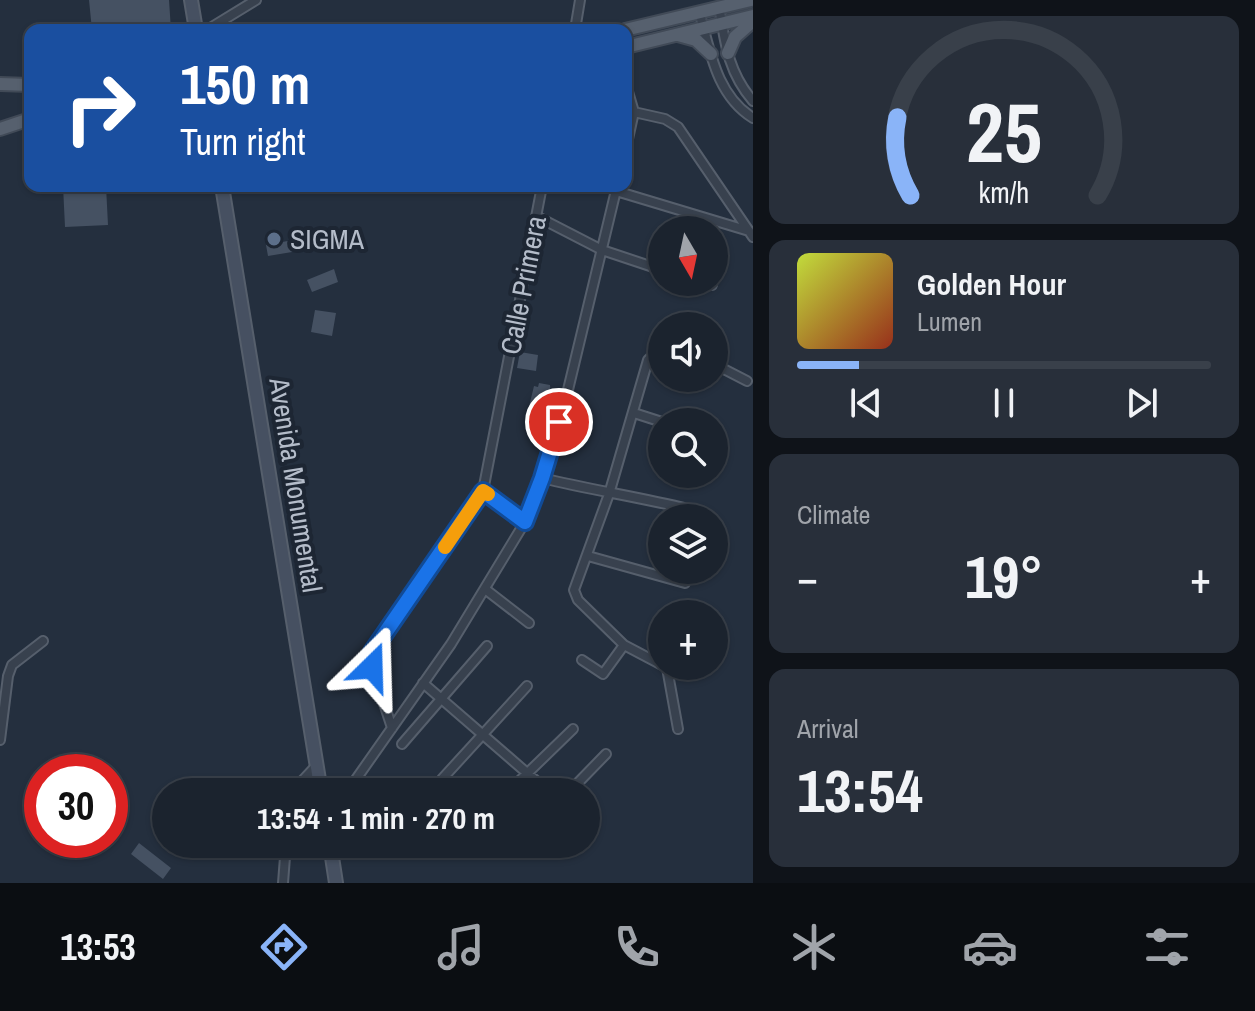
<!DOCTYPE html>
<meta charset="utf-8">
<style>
body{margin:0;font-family:"Archivo Narrow",sans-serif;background:#282f3a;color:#f1f3f6;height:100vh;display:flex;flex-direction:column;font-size:30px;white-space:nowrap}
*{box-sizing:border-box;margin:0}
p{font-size:26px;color:#a0a4aa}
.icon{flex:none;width:44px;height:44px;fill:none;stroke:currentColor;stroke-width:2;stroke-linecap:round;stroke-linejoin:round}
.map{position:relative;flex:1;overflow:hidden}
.side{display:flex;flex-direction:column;gap:16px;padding:16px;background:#0f1319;width:502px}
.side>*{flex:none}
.guide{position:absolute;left:24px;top:24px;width:608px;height:168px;border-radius:16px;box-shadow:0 2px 6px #0004,0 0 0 2px #39404a;background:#1a4fa0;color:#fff;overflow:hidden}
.needle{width:52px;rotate:171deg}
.buttons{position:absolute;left:648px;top:216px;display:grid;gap:16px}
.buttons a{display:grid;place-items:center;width:80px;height:80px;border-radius:50%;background:#1b232e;box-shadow:0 2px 6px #0004,0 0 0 2px #39404a;font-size:40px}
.speed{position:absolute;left:24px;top:754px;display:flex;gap:16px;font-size:40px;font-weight:700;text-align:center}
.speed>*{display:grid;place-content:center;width:104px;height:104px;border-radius:50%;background:#1b232e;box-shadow:0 2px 6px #0004,0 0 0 2px #39404a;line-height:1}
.speed .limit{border:12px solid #d22;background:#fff;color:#111}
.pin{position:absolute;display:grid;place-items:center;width:68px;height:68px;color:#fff;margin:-34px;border:4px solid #fff;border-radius:50%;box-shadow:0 2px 8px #0007}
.me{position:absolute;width:88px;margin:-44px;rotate:22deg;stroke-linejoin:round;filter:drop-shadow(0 0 6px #0008)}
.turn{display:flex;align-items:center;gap:28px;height:168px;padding:0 24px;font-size:36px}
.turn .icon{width:104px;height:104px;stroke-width:2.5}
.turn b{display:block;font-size:56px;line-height:68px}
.big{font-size:60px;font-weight:700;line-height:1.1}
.side .tile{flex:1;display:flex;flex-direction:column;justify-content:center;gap:12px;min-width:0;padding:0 28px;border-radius:16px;background:#282f3a}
.side .dial{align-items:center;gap:0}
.dial svg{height:208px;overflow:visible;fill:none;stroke:#39404a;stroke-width:7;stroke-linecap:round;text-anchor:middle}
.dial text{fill:#f1f3f6;stroke:none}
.song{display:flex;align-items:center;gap:24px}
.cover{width:96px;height:96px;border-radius:12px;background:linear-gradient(135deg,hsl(70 70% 55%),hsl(10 70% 35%))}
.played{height:8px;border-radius:4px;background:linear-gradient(90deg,#8ab4f8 15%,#39404a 15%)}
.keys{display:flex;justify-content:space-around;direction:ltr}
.heat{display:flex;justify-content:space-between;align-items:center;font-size:44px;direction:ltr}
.trip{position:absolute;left:152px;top:778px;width:448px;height:80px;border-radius:40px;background:#1b232e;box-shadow:0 2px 6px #0004,0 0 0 2px #39404a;font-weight:700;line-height:80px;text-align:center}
.dock{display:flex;height:128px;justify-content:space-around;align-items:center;background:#0b0e12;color:#a0a4aa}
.dock .icon{width:56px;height:56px}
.dock .current{color:#8ab4f8}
.dock b{font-size:36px;color:#f1f3f6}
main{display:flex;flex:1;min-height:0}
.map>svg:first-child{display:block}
.building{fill:#455162}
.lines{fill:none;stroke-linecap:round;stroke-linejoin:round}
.minor-casing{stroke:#565f6c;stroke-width:12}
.secondary-casing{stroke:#565f6c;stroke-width:16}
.primary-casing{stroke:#414a57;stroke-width:16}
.minor{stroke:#38414e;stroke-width:8}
.secondary{stroke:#465061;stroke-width:12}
.primary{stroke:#56606e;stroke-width:12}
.route-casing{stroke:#114b97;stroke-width:20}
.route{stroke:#1a73e8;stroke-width:14}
.slow{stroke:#f59e0b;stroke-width:14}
.service-dot{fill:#5c6f8a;stroke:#1d2633;stroke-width:3}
.labels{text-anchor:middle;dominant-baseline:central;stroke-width:8;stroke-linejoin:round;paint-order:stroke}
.poi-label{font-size:28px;fill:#b4bcc9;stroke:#1d2633;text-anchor:start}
.street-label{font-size:28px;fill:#b4bcc9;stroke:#1d2633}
</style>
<main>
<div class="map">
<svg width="753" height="883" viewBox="0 0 753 883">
<rect width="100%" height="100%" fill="#242f3e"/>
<path class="building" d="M89,0H169L171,30H92Z
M63,186H106L108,225L65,227Z
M320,235L322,247L268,256L266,245Z
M334,269L338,282L312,292L307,280Z
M315,310L336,313L332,336L311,332Z
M520,352L538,355L536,371L517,368Z
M539,383L550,385L551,395L556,396L550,421L527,415L534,386L538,387Z
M139,843L171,868L163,879L131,854Z"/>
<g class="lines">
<g class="minor-casing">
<path id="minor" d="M719,6C725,43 728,72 753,101
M699,11C710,50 716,95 753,118
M207,30L256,0
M575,30L580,0
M626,85L634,112L626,148
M634,112L665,119L678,127L753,237
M616,191L749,231
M536,216L602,250L662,270
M701,282L712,285
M662,346L648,360L609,494L574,590L578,600L624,645L662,665
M714,364L747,381
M634,413L662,422
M714,438L720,440
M542,478C591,490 639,497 688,509
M483,491L525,522
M588,556L685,583
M485,589L529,623
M582,660L603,674L624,645
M664,666L667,668L678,729
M423,683L549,792
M392,728L372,667V652L483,491L542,186
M0,740L8,676L12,665L43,641
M402,744L487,646
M442,779L527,686
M299,792L302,781L317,765
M347,792L451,644L525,522L542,478L567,394L617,186
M508,792L573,729
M569,792L606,754
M283,883L286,844"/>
</g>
<g class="secondary-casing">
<path id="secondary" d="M191,0L196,30
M222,186L321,792
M330,844L336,883"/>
</g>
<g class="primary-casing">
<path id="primary" d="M625,30L751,0
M678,35L696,40L711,54
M626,47L753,16
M728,53L735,37L753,21
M0,84L30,85
M0,129L30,119"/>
</g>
<use href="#minor" class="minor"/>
<use href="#secondary" class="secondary"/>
<use href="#primary" class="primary"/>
</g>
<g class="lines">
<g class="route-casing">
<path id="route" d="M372,667V652L483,491L525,522L542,478L559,422"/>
</g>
<use href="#route" class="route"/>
<path class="slow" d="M445,547L483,491L488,494"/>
</g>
<circle class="service-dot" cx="274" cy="239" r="8"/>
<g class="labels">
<g class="poi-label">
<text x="290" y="239">SIGMA</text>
</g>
<g class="street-label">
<text transform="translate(523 285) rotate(-79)">Calle Primera</text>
<text transform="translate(296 485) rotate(81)">Avenida Monumental</text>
</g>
</g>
</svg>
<div class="buttons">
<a><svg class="needle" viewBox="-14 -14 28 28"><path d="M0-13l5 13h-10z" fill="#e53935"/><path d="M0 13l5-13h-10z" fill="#a0a4aa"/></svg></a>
<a><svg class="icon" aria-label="sound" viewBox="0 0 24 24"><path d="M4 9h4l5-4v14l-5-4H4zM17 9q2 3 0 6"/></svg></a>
<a><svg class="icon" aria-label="search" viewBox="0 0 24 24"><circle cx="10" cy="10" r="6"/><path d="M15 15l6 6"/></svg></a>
<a><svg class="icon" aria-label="layers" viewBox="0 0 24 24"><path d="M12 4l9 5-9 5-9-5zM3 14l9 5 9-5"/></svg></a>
<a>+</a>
</div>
<div class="speed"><div class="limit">30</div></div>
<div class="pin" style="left:559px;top:422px;background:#d93025"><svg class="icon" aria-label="arrive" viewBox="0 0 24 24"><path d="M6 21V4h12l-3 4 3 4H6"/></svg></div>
<svg class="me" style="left:372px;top:667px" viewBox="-20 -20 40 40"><path d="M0-17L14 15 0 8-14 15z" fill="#1a73e8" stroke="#fff" stroke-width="4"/></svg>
<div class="trip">13:54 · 1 min · 270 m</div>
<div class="guide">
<div class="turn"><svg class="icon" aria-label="right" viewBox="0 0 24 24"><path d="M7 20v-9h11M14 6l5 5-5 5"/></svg><div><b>150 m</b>Turn right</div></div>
</div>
</div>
<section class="side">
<div class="tile dial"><svg viewBox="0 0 100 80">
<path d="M14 69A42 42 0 1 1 86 69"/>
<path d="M14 69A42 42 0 0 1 9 39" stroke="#8ab4f8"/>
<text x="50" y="56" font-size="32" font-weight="700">25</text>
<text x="50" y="72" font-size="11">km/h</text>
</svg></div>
<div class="tile">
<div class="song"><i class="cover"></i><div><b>Golden Hour</b><p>Lumen</p></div></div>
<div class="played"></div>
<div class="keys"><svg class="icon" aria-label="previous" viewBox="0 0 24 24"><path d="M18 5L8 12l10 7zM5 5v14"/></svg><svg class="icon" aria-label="pause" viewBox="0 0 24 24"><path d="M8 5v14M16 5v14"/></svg><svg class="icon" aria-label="next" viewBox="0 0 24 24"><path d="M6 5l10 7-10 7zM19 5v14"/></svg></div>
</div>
<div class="tile"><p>Climate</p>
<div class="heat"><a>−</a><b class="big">19°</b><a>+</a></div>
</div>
<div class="tile"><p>Arrival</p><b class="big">13:54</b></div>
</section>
</main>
<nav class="dock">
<b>13:53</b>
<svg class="icon current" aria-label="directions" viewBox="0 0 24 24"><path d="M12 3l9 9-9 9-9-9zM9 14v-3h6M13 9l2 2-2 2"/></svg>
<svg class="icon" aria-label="music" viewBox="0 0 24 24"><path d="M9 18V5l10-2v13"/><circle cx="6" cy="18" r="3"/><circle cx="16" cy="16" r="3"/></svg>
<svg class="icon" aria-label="phone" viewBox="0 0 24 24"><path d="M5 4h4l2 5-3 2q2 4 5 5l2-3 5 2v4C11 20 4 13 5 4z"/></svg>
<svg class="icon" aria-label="climate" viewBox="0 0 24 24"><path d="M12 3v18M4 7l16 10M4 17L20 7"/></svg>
<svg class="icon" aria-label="car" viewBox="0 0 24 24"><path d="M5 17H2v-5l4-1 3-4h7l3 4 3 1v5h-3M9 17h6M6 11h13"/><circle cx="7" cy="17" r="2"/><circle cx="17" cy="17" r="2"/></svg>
<svg class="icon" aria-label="filters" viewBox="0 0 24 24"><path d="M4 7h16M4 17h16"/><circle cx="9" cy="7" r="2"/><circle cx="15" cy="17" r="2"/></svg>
</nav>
